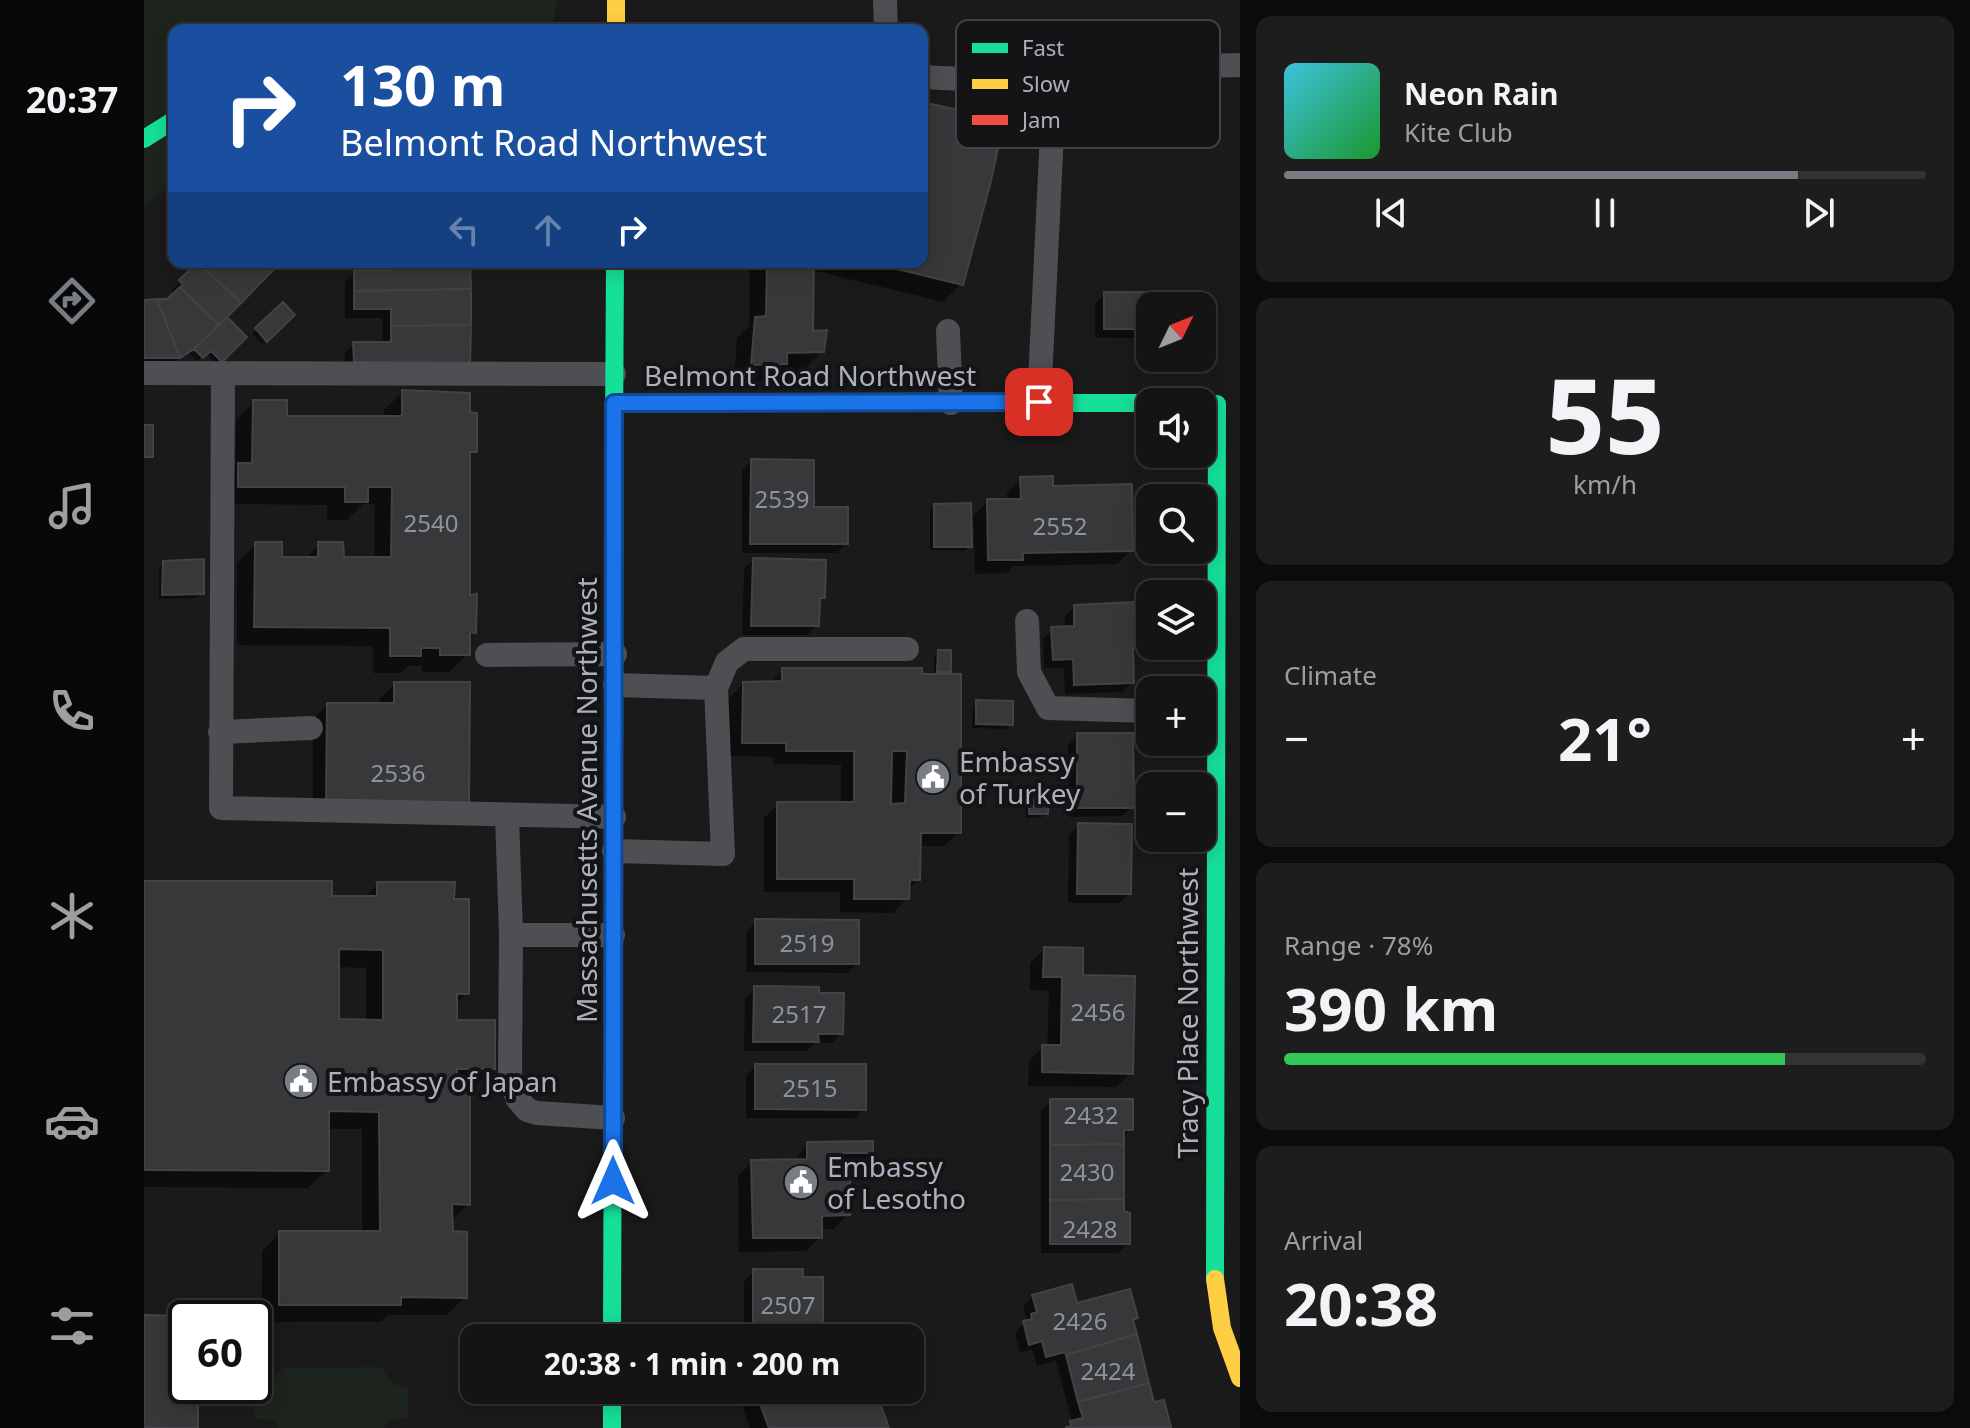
<!DOCTYPE html>
<meta charset="utf-8">
<style>
body{margin:0;font-family:"Noto Sans",sans-serif;background:#1d1d1d;color:#f1f3f6;height:100vh;display:flex;flex-direction:column;font-size:30px;white-space:nowrap}
*{box-sizing:border-box;margin:0}
p{font-size:26px;color:#9d9ea0}
.icon{flex:none;width:44px;height:44px;fill:none;stroke:currentColor;stroke-width:2;stroke-linecap:round;stroke-linejoin:round}
.map{position:relative;flex:1;overflow:hidden}
.side{display:flex;flex-direction:column;gap:16px;padding:16px;background:#0b0b0b;width:730px}
.side>*{flex:none}
.top-card{position:absolute;left:24px;top:24px;width:760px;height:244px;border-radius:16px;box-shadow:0 4px 20px #0003,0 0 0 2px #333334;background:#1a4fa0;color:#fff;overflow:hidden}
.needle{width:52px;rotate:47deg}
.tools{position:absolute;left:992px;top:292px;display:grid;gap:16px}
.tools a{display:grid;place-items:center;width:80px;height:80px;border-radius:16px;background:#141414;box-shadow:0 4px 20px #0003,0 0 0 2px #333334;font-size:40px}
.speed{position:absolute;left:24px;top:1300px;display:flex;gap:16px;font-size:40px;font-weight:700;text-align:center}
.speed>*{display:grid;place-content:center;width:104px;height:104px;border-radius:50%;background:#141414;box-shadow:0 4px 20px #0003,0 0 0 2px #333334;line-height:1}
.speed .limit{border:4px solid #111;border-radius:12px;background:#fff;color:#111}
.pin{position:absolute;display:grid;place-items:center;width:68px;height:68px;color:#fff;margin:-34px;border-radius:16px;box-shadow:0 4px 12px #0006}
.me{position:absolute;width:88px;margin:-44px;rotate:0deg;stroke-linejoin:round;filter:drop-shadow(0 0 6px #0008)}
.turn{display:flex;align-items:center;gap:28px;height:168px;padding:0 40px;font-size:36px}
.turn .icon{width:104px;height:104px;stroke-width:2.5}
.turn b{display:block;font-size:56px;line-height:68px}
.lanes{display:flex;align-items:center;height:76px;padding:0 40px;background:#0003;justify-content:center;gap:40px;direction:ltr}
.lanes .off{opacity:.35}
.big{font-size:60px;font-weight:700;line-height:1.1}
.side .widget{flex:1;display:flex;flex-direction:column;justify-content:center;gap:12px;min-width:0;padding:0 28px;border-radius:16px;background:#1d1d1d}
.side .dial{align-items:center;gap:0}
.dial b{font-size:104px;line-height:1}
.song{display:flex;align-items:center;gap:24px}
.cover{width:96px;height:96px;border-radius:12px;background:linear-gradient(135deg,hsl(190 70% 55%),hsl(130 70% 35%))}
.played{height:8px;border-radius:4px;background:linear-gradient(90deg,#787c83 80%,#333334 80%)}
.keys{display:flex;justify-content:space-around;direction:ltr}
.heat{display:flex;justify-content:space-between;align-items:center;font-size:44px;direction:ltr}
.charge{height:12px;border-radius:6px;background:linear-gradient(90deg,#34c759 78%,#333334 0)}
.trip{position:absolute;left:316px;top:1324px;width:464px;height:80px;border-radius:16px;background:#141414;box-shadow:0 4px 20px #0003,0 0 0 2px #333334;font-weight:700;line-height:80px;text-align:center}
main{display:flex;flex:1;min-height:0}
.dock{display:flex;flex-direction:column;width:144px;justify-content:space-around;align-items:center;background:#080808;color:#9d9ea0}
.dock .icon{width:56px;height:56px}
.dock .selected{color:#787c83}
.dock b{font-size:36px;color:#f1f3f6}
.map>svg:first-child{display:block}
.green{fill:#1d241e}
.shadow{fill:#0007;fill-rule:evenodd}
.building{fill:#37383a;stroke:#424346;stroke-width:2;fill-rule:evenodd}
.lines{fill:none;stroke-linecap:round;stroke-linejoin:round}
.lane{stroke:#4e4f53;stroke-width:24}
.fast{stroke:#16e098;stroke-width:18}
.slow{stroke:#ffcf43;stroke-width:18}
.jam{stroke:#f24e42;stroke-width:18}
.route-casing{stroke:#114b97;stroke-width:20}
.route{stroke:#1a73e8;stroke-width:14}
.labels{text-anchor:middle;dominant-baseline:central;stroke-width:8;stroke-linejoin:round;paint-order:stroke}
.number-label{font-size:24px;fill:#8e929b}
.street-label{font-size:28px;fill:#abb0bb;stroke:#141416}
.poi-label{font-size:28px;fill:#abb0bb;stroke:#141416;text-anchor:start}
.key{fill:#141416;stroke:#414348;stroke-width:2}
.key-label{font-size:22px;fill:#abb0bb}
</style>
<main>
<nav class="dock">
<b>20:37</b>
<svg class="icon selected" aria-label="directions" viewBox="0 0 24 24"><path d="M12 3l9 9-9 9-9-9zM9 14v-3h6M13 9l2 2-2 2"/></svg>
<svg class="icon" aria-label="music" viewBox="0 0 24 24"><path d="M9 18V5l10-2v13"/><circle cx="6" cy="18" r="3"/><circle cx="16" cy="16" r="3"/></svg>
<svg class="icon" aria-label="phone" viewBox="0 0 24 24"><path d="M5 4h4l2 5-3 2q2 4 5 5l2-3 5 2v4C11 20 4 13 5 4z"/></svg>
<svg class="icon" aria-label="climate" viewBox="0 0 24 24"><path d="M12 3v18M4 7l16 10M4 17L20 7"/></svg>
<svg class="icon" aria-label="car" viewBox="0 0 24 24"><path d="M5 17H2v-5l4-1 3-4h7l3 4 3 1v5h-3M9 17h6M6 11h13"/><circle cx="7" cy="17" r="2"/><circle cx="17" cy="17" r="2"/></svg>
<svg class="icon" aria-label="filters" viewBox="0 0 24 24"><path d="M4 7h16M4 17h16"/><circle cx="9" cy="7" r="2"/><circle cx="15" cy="17" r="2"/></svg>
</nav>
<div class="map">
<svg width="1096" height="1428" viewBox="0 0 1096 1428">
<rect width="100%" height="100%" fill="#1a1a1a"/>
<path class="green" d="M0,0H413L409,30H30V184L0,206Z
M237,1367L248,1383L264,1389V1418L245,1421L240,1428H135L130,1421L110,1418L109,1386L127,1381L139,1368Z"/>
<path class="shadow" d="M778,104L817,284L799,302L668,270L667,333L678,351L660,370H635L623,382H590L593,338L605,326L606,265L608,262H778Z
M66,262H133L71,326L101,337L73,365L62,353L53,361L44,352L24,367H0V302L24,301L31,295L27,291L54,264L58,269Z
M238,262H324V364L201,372V353L210,344H239L238,318H201V282L211,272H238Z
M961,294L1029,306H1006V338H951V304Z
M139,305L149,315L118,344L108,334Z
M259,392L324,414L331,451L324,458V597L330,632L324,638V654L305,672H278V666H264L257,673H229V646L93,645V563L112,544L136,559H161L175,544L198,559H230L231,504H219L203,520H183V505L76,504V483L91,468L92,420L110,402L141,418H240V410Z
M607,461L668,509L702,543L693,553H598V471Z
M877,479L907,488L987,550L973,564L869,566L863,573L831,574L829,516L844,501H863V493Z
M790,506L826,546L821,551L786,550V510Z
M609,560L679,597L673,603V625L664,635H598L600,569Z
M20,563L58,593L53,598L15,599V567Z
M930,607L995,647L987,654L988,682L979,692L921,694L920,668H900L899,639L908,629H921V616Z
M795,652L805,671L800,676L815,832L800,846H775L774,879L764,890L763,898L749,913L696,912V892H620V818L634,804H697V765L629,764L628,757L585,756V698L599,684L626,683L639,670L790,676V656Z
M251,684L309,817H169V720L183,705H236V698Z
M833,702L866,724L862,729L828,728L829,707Z
M934,735L988,807L978,816L925,817L924,745Z
M886,802L902,813L898,817L882,818L881,806Z
M935,825L985,894L975,903H924L925,835Z
M0,883L186,898H219L234,884L308,901L323,993L311,1005V1022L349,1069L330,1087H311L324,1204L307,1221L321,1297L303,1315H244L237,1322H118V1251L136,1233H218V1129H183V1170L164,1188L0,1187ZM193,967L222,968V1021H193Z
M612,921L713,964L703,973L602,972L603,931Z
M901,949L937,977L987,1073L972,1087L884,1086L885,1061L899,1047H903L905,991L886,990V963Z
M611,988L673,995L698,1033L688,1043H671L663,1051H600L601,998Z
M611,1066L720,1109L711,1118H602V1076Z
M907,1101L987,1129L978,1138V1212L984,1243L974,1253H897V1110Z
M664,1144L727,1152L713,1166H704V1214L690,1229H676V1237L662,1251L595,1252L594,1176L608,1162L650,1161Z
M610,1271L657,1279L677,1330L668,1338H600V1281Z
M889,1296L991,1318L987,1322L1009,1405L1025,1427L922,1428L928,1422L912,1361L893,1366L888,1349L876,1353L871,1333L883,1320L879,1306Z
M609,1390H729L743,1428H606L597,1402Z"/>
<path class="building" d="M778,102L860,120L847,181L819,285L724,262H778Z
M54,262L97,303L75,325L36,287L39,285L35,280Z
M63,262H130L135,264L97,303L59,267Z
M246,262H326L327,289L210,291V270H246Z
M623,262H670L669,331L683,330L680,352L643,353V364L607,365L611,317L622,316Z
M36,287L75,325L50,349L36,358L13,299H23Z
M327,289V325L247,326V309H210V291Z
M960,292H1031V306H1006V329H960Z
M13,299L36,358H0V300Z
M139,302L151,315L123,342L111,328Z
M83,317L103,337L78,362L67,351L59,358L50,349Z
M327,325L326,365L210,363L209,342H247V326Z
M258,390L326,393V412L333,413V452H326V595L333,594L332,633L326,632V655H296V648H277V656H246V628L110,627L111,542H138V557H174V542H199L200,557H247L248,487H224V502H201V487H94V463H108L109,400H143V416H258Z
M0,425H9V457H0Z
M607,459L670,460V507H704V544H606Z
M909,476V486L988,484L989,551L879,553V560H844L843,499H877L876,477Z
M827,503L828,547H790V504Z
M609,558L682,560L681,598H676L675,626H607Z
M60,559V594L18,595L19,561Z
M990,602L991,618H996L997,648H989L990,683L930,685L929,659L909,660L907,627L930,626V605Z
M794,650H807V672H793Z
M638,668H778V674H817V833H777L776,880H766L765,899H710V879H633V802H710V751H642V743H598L599,682L638,681ZM748,751H763L761,803L747,804Z
M250,682H326L325,804L182,803L183,703H250Z
M832,700L869,701V725L832,724Z
M933,733H989L990,808H933Z
M885,800H895L904,806V814H885Z
M934,823L988,824L987,894H933Z
M0,881H188V896H233V882H311L310,899H325V994H313V1020H351V1069H313V1093H326V1205L308,1204L309,1231L323,1232V1298L257,1297V1305H135V1231H236L235,1112L185,1111V1171L0,1170ZM195,949L239,950V1020L195,1019Z
M611,919L715,920V964H611Z
M900,947L939,948V975L991,976L989,1074L898,1072V1045H917L918,977H899Z
M610,986L675,987V993H700L699,1034H674L675,1042H609Z
M611,1064H722V1110L611,1109Z
M906,1099H989V1130H980V1144L906,1145Z
M729,1141V1153H697V1164H706V1215L678,1216V1238H609L607,1160L663,1159V1142Z
M980,1144V1199L906,1200V1145Z
M980,1199V1211L986,1213V1244H906V1200Z
M609,1269H659V1277H679V1331L659,1330V1338H609Z
M928,1284L933,1303L986,1289L994,1318L989,1320L993,1334L922,1355L921,1352L902,1357L898,1341L885,1345L879,1321L888,1319L887,1314L893,1312L888,1295Z
M0,1315L55,1316V1318H42V1386H54V1428H0Z
M993,1334L1005,1383L934,1402L922,1355Z
M1005,1383L1010,1402L1020,1400L1027,1427L921,1428L927,1426L926,1421L939,1418L934,1402Z
M611,1390H731L745,1428H625Z"/>
<g class="lines">
<path class="lane" d="M741,0L742,30
M778,77L841,80
M804,331L807,403
M0,373L470,374
M79,373L77,808L470,817
M895,402L911,71L1096,65
M883,621L885,672L904,708L1006,711
M343,655L471,654
M471,685L572,688L583,662L600,649H763
M76,732L167,728
M363,815L367,935L366,1074L373,1098L383,1110L393,1113L469,1118
M470,851L579,854L572,688
M367,935H469"/>
<path class="fast" d="M0,139L30,120
M470,403H1006
M470,442L471,262
M1071,1279L1073,404
M468,1338L470,776
M468,1390V1428"/>
<path class="slow" d="M472,0V30
M1071,1279L1078,1328L1096,1378"/>
<path class="jam" d="M470,776V442"/>
</g>
<g class="lines">
<g class="route-casing">
<path id="route" d="M469,1181L470,403L895,402"/>
</g>
<use href="#route" class="route"/>
</g>
<defs>
<g id="civic-disc" transform="scale(1.8)"><circle r="9.5" fill="#787c83" stroke="#141416"/><path d="M-.6-6.5H3V-4.5H.6V-3L4-1V1h2V6H-6V1h2V-1L-.6-3ZM-1.2 2.5V6h2.4V2.5Z" fill="#fff"/></g>
</defs>
<g fill-rule="evenodd">
<use href="#civic-disc" x="789" y="777"/>
<use href="#civic-disc" x="157" y="1081"/>
<use href="#civic-disc" x="657" y="1182"/>
</g>
<g class="labels">
<g class="number-label">
<text x="638" y="498">2539</text>
<text x="287" y="522">2540</text>
<text x="916" y="525">2552</text>
<text x="254" y="772">2536</text>
<text x="663" y="942">2519</text>
<text x="954" y="1011">2456</text>
<text x="655" y="1013">2517</text>
<text x="666" y="1087">2515</text>
<text x="947" y="1114">2432</text>
<text x="943" y="1171">2430</text>
<text x="946" y="1228">2428</text>
<text x="644" y="1304">2507</text>
<text x="936" y="1320">2426</text>
<text x="964" y="1370">2424</text>
</g>
<g class="street-label">
<text x="666" y="375">Belmont Road Northwest</text>
<text transform="translate(442 800) rotate(-90)">Massachusetts Avenue Northwest</text>
<text transform="translate(1043 1013) rotate(-90)">Tracy Place Northwest</text>
</g>
<g class="poi-label">
<text x="815" y="761">Embassy<tspan x="815" dy="32">of Turkey</tspan></text>
<text x="183" y="1081">Embassy of Japan</text>
<text x="683" y="1166">Embassy<tspan x="683" dy="32">of Lesotho</tspan></text>
</g>
</g>
<rect x="812" y="20" width="264" height="128" rx="12" class="key"/>
<rect x="828" y="43" width="36" height="10" fill="#16e098"/>
<rect x="828" y="79" width="36" height="10" fill="#ffcf43"/>
<rect x="828" y="115" width="36" height="10" fill="#f24e42"/>
<g class="key-label">
<text x="878" y="56">Fast</text>
<text x="878" y="92">Slow</text>
<text x="878" y="128">Jam</text>
</g>
</svg>
<div class="tools">
<a><svg class="needle" viewBox="-14 -14 28 28"><path d="M0-13l5 13h-10z" fill="#e53935"/><path d="M0 13l5-13h-10z" fill="#9d9ea0"/></svg></a>
<a><svg class="icon" aria-label="sound" viewBox="0 0 24 24"><path d="M4 9h4l5-4v14l-5-4H4zM17 9q2 3 0 6"/></svg></a>
<a><svg class="icon" aria-label="search" viewBox="0 0 24 24"><circle cx="10" cy="10" r="6"/><path d="M15 15l6 6"/></svg></a>
<a><svg class="icon" aria-label="layers" viewBox="0 0 24 24"><path d="M12 4l9 5-9 5-9-5zM3 14l9 5 9-5"/></svg></a>
<a>+</a>
<a>−</a>
</div>
<div class="speed"><div class="limit">60</div></div>
<div class="pin" style="left:895px;top:402px;background:#d93025"><svg class="icon" aria-label="arrive" viewBox="0 0 24 24"><path d="M6 21V4h12l-3 4 3 4H6"/></svg></div>
<svg class="me" style="left:469px;top:1181px" viewBox="-20 -20 40 40"><path d="M0-17L14 15 0 8-14 15z" fill="#1a73e8" stroke="#fff" stroke-width="4"/></svg>
<div class="trip">20:38 · 1 min · 200 m</div>
<div class="top-card">
<div class="turn"><svg class="icon" aria-label="right" viewBox="0 0 24 24"><path d="M7 20v-9h11M14 6l5 5-5 5"/></svg><div><b>130 m</b>Belmont Road Northwest</div></div>
<div class="lanes"><svg class="icon off" aria-label="left" viewBox="0 0 24 24"><path d="M17 20v-9H6M10 6l-5 5 5 5"/></svg><svg class="icon off" aria-label="ahead" viewBox="0 0 24 24"><path d="M12 20V5M6 11l6-6 6 6"/></svg><svg class="icon" aria-label="right" viewBox="0 0 24 24"><path d="M7 20v-9h11M14 6l5 5-5 5"/></svg></div>
</div>
</div>
<section class="side">
<div class="widget">
<div class="song"><i class="cover"></i><div><b>Neon Rain</b><p>Kite Club</p></div></div>
<div class="played"></div>
<div class="keys"><svg class="icon" aria-label="previous" viewBox="0 0 24 24"><path d="M18 5L8 12l10 7zM5 5v14"/></svg><svg class="icon" aria-label="pause" viewBox="0 0 24 24"><path d="M8 5v14M16 5v14"/></svg><svg class="icon" aria-label="next" viewBox="0 0 24 24"><path d="M6 5l10 7-10 7zM19 5v14"/></svg></div>
</div>
<div class="widget dial"><b>55</b><p>km/h</p></div>
<div class="widget"><p>Climate</p>
<div class="heat"><a>−</a><b class="big">21°</b><a>+</a></div>
</div>
<div class="widget"><p>Range · 78%</p><b class="big">390 km</b><div class="charge"></div></div>
<div class="widget"><p>Arrival</p><b class="big">20:38</b></div>
</section>
</main>
